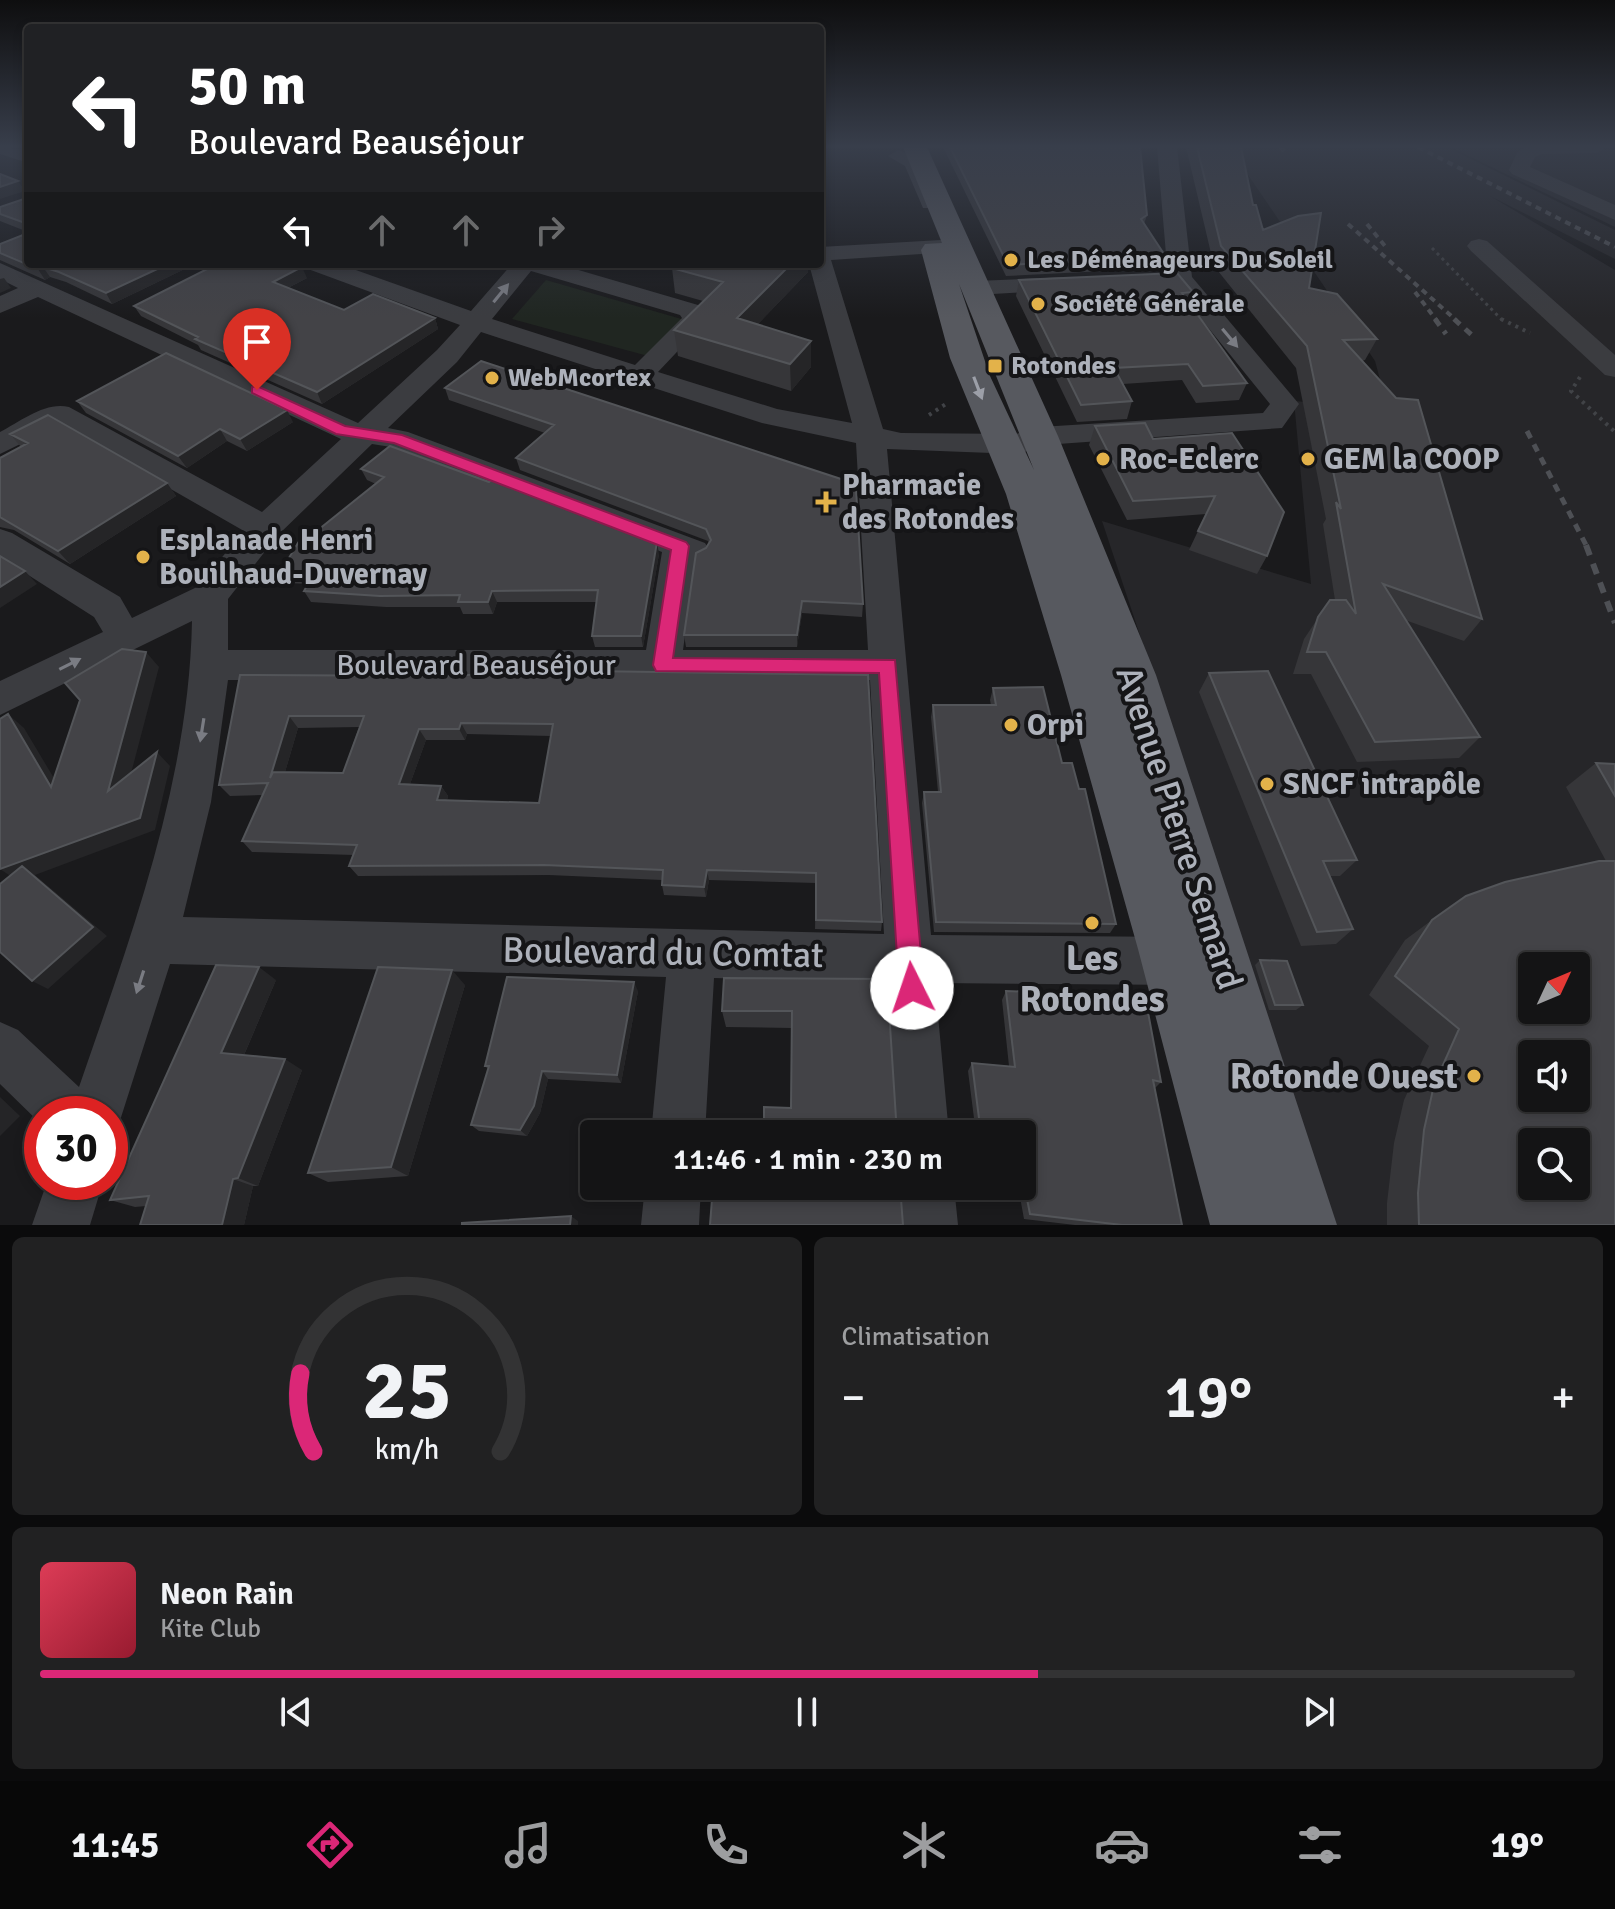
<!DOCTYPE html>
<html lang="fr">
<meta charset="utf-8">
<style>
body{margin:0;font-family:Signika,sans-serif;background:#212122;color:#f1f3f6;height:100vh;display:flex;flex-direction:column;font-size:30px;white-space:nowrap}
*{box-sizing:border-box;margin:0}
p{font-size:26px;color:#9d9ea0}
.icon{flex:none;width:44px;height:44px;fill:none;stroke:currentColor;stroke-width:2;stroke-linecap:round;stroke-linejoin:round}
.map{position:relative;height:1225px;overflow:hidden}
.sheet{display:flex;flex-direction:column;gap:12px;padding:12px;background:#0b0b0c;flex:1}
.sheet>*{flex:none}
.banner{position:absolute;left:24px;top:24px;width:800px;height:244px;border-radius:8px;box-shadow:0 4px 12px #0003,0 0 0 2px #333334;background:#202124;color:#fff;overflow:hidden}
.needle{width:52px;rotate:46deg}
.buttons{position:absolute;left:1518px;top:952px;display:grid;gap:16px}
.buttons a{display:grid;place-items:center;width:72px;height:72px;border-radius:8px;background:#141415;box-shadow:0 4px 12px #0003,0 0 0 2px #333334;font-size:40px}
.speed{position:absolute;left:24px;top:1096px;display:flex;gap:16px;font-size:40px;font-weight:700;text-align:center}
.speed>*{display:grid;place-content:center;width:104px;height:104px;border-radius:50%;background:#141415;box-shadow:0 4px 12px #0003,0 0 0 2px #333334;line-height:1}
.speed .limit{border:12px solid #d22;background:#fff;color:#111}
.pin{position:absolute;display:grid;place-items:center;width:68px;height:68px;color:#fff;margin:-82px -34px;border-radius:50% 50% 50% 0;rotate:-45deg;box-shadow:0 0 8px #0007}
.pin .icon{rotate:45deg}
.me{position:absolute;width:88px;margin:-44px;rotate:356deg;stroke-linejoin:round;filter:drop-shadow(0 0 6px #0008)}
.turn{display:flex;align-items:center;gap:28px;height:168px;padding:0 32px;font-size:36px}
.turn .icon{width:104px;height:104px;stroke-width:2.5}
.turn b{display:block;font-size:56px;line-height:68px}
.lanes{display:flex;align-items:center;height:76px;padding:0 32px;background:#0003;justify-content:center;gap:40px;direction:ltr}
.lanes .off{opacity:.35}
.big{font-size:60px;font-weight:600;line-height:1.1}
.sheet .tile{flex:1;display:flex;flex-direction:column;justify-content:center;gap:12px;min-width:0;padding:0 28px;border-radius:12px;background:#212122}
.sheet .dial{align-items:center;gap:0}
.dial svg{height:208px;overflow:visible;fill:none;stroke:#333334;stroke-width:7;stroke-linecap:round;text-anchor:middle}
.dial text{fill:#f1f3f6;stroke:none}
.song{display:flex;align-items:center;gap:24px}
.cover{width:96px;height:96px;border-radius:12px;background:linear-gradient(135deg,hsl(350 70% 55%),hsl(350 70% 35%))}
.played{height:8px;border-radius:4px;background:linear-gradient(90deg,#db2777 65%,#333334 65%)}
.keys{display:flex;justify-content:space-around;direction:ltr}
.heat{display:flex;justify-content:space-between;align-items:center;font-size:44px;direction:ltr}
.sheet .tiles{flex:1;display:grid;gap:12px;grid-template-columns:1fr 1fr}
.tile:last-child{grid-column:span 2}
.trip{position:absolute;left:580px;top:1120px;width:456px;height:80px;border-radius:8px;background:#141415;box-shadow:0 4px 12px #0003,0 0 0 2px #333334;font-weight:600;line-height:80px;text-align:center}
.dock{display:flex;height:128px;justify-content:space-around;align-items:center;background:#080808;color:#9d9ea0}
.dock .icon{width:56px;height:56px}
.dock .active{color:#db2777}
.dock b{font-size:36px;color:#f1f3f6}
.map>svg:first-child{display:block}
.built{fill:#262629;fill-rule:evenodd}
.green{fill:#202621}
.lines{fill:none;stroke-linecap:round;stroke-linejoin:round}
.path-far1{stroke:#414347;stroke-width:3;stroke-dasharray:3 4;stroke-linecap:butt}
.path{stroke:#414347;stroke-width:4;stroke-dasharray:3 5;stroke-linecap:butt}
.minor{fill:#3b3c40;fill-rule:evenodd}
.major{fill:#57595f;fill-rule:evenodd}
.rail-far2{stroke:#4e5055;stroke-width:4;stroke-dasharray:6 5;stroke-linecap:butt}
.rail-far1{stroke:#4e5055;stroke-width:5;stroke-dasharray:8 7;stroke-linecap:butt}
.rail{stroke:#4e5055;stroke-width:6;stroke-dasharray:11 9;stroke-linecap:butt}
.wall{fill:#363639;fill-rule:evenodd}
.shaded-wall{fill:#252527}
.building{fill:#434347;stroke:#535559;stroke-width:2;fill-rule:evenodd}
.oneway{fill:#7a7c83}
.oneway2{fill:#9c9fa8}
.route{fill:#db2777;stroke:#8e194d;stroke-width:2}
.poi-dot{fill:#e3b24a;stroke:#151517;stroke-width:3}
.labels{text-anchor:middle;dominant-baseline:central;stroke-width:8;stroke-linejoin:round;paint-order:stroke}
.far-poi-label{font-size:26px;font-weight:bold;fill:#adb1ba;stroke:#151517;text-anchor:start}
.poi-label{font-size:30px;font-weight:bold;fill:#adb1ba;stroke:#151517;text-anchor:start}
.street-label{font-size:30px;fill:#adb1ba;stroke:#151517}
.near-street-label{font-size:36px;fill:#adb1ba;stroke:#151517}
.near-poi-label{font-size:36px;font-weight:bold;fill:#adb1ba;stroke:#151517}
</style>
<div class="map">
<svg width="1615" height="1225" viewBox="0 0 1615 1225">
<rect width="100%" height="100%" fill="#1a1a1c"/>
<path class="built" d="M1229,147H1447L1615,230V259L1490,196L1615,270V1225H1336L1102,521L1311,584L1294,401L1388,409L1375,361ZM1532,966H1576V1010H1532ZM1532,1054H1576V1098H1532ZM1532,1142H1576V1186H1532Z
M1450,147H1615V227Z"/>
<path class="green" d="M546,280L685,320L648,356L512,319Z"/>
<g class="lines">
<path class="path-far1" d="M1432,248L1503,321"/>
<path class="path" d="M1501,319L1530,333
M1580,377L1571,391L1615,432
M929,415L949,402"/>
<path class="minor" d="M0,147L28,150V163L0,154Z
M1157,147H1177L1192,277L1299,404L1282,428L1044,445L1019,454L887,449L931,935L1188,937L1205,944L1212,961L1205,978L1188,985L935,983L949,1134H895L886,982L714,978L705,1134H651L666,977L170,964L116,1133L110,1135V1114H42V1125L0,1084V1022L18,1030L79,1087C131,936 189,782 192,621L0,715V681L103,632L94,617L0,557V529L12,533L120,597L132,618L197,587L244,531L59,425L0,454V432C21,421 46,401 69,407L262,512L341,439L38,297L0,313V296L18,288L0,279V263L358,423L437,350L460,325L308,269L304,264H339L471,311L512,264H558L698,305L709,318L658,372L777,409L852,423L809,264H820V247L958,239L966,241L970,246L966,251L831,260L883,429L901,433L1016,434L1040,427L1263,413L1270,404L1168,278ZM531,271L680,315L682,318L635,365L492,319ZM481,332L762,423L856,443L868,650H683L695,563L705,559L710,551L705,543L408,432L388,428L457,362ZM372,444L391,447L662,552L646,650H228V599L277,536ZM228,680H870L884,934L183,917L211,802Z
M1524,147H1607L1597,153L1542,154L1535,157L1530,167L1615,205V220L1512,174L1509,170L1517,153Z
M898,150L921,158L942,203L939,208H923L905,166L888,156Z
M1479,239L1487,241L1615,355V377L1605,375L1471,251L1467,246L1471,241Z
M1067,277L1076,279L1079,284L1076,289L976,295L967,293L964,288L967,283L976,281Z
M47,1182H103L90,1225H32Z
M645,1186H701L699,1225H641Z
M898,1186H954L958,1225H900Z"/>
<path class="major" d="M903,147H927L1058,436L1156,675L1337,1225H1210L1138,949L1061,675L1006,494L950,358L921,250L925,244L942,243ZM959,284L1034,470L990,376Z"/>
<path class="rail-far2" d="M1280,147L1286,153
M1418,147L1615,247
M1348,224L1457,321
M1367,224L1385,246
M1415,292L1437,321"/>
<path class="rail-far1" d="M1435,319L1446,334
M1454,319L1473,336
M1527,431L1587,547"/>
<path class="rail" d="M1586,545L1615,623"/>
</g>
<path class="wall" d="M943,147H1140L1147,215L1144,224L1166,257L1163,268L1006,276Z
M1186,147H1241L1253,205L1263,230L1309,288L1377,339L1365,360L1362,361L1482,619L1464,641L1405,620L1480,737L1459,758L1357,762L1311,674H1293L1304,639L1330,600H1335L1323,524L1326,519L1296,368L1214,266Z
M18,181L24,191L28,185V232L0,221V207L24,199V191Z
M0,244L195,264L112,304L66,282L50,277L45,280L0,260Z
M468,264H498L493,270Z
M808,264V272L757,325L811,341V367L791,391L678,356L674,330L703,301L675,293L672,268Z
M238,266L307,278L288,288L344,310L435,318L438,329L322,404L201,350L198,345L141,316L134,306Z
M1019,280L1193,292L1189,304L1247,383L1239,400L1196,403L1182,380L1123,384L1132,401L1127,419L1077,422L1016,296Z
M481,361L863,604L862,617L802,613L797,647H686L684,635L706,548L709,544L708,541L520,470L516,458L545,433L449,400L445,388Z
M77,401L293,422L247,451L227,441L187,468L86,413Z
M1095,426L1153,439L1232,433L1267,556L1257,574L1189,550L1206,514L1127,520L1089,445Z
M10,434L167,483L176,496L70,564L14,530L0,527V458L21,447Z
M361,469L659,554L643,647H595L592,636L597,602H497L493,614H463L460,607H386L311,602L304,591L308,584L288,583L281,571L376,484L367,480Z
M587,671L882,922L881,931L815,929L816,883L709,880L706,897L664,895L662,885V880L549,875L358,876L349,866L354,855L252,852L242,841L263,795L230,796L219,785L240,675L438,676ZM359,727L343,773L285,772L298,728ZM467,734L551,736L539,803L447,800L448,796L441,786L410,784L426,740H465Z
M1209,673L1357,860L1340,876H1329L1353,929L1336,944L1301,946L1199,692Z
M993,688L1062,763L1116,924L1110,933L934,932L922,803L924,792H938L931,717L933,705H991L990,700Z
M1596,763L1615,764V1225H1387V1203L1394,1143L1404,1100L1429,1046L1369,995L1405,940L1432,920L1606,861L1566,787Z
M1260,960L1303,1005L1296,1010H1269L1255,965Z
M887,979L791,1108L792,1028L726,1027L722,1011Z
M276,980L244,1055L302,1070L258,1186H253L244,1225H140L146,1206L135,1207L110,1200Z
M465,985L408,1176L328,1182L308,1173Z
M638,991L621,1083L548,1079L540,1113L527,1136L479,1131L471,1125L488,1069L485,1066Z
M1006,991L1161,1082L1155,1088L1182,1225H1075L1024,1219L1018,1186H1022V1134H976L968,1071L972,1063L1009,1066L1002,1000Z"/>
<path class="shaded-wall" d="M18,181L25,191L0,199V187Z
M168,264H195L112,304L106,293Z
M491,264H498L493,270Z
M791,264H808V272L739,344L737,318Z
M43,267L50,277L45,280L38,269Z
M302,267L307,278L278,293L273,282Z
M4,278L11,288L0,293V279Z
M435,318L438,329L322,404L317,392Z
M811,341V367L791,391L790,364Z
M287,410L293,422L247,451L240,439Z
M220,429L227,441L187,468L178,456Z
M167,483L176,496L70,564L58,551Z
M657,542L659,554L643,647L641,636Z
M25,571L37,584L0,608V587Z
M492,591L497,602L493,614L488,602Z
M802,601V613L797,647V635Z
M146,652L159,667L123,804L108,791Z
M8,714L24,728L67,800L51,787Z
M289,716L298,728L280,789L270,778Z
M461,723L467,734L465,740L459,729Z
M419,729L426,740L406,795L399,784Z
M157,752L170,766L155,830L35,875L107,936L48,989L32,981L18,881L0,869L140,818Z
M441,786L448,796L444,811L437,800Z
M707,870L709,880L706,897L704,887Z
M259,967L276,980L240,1064L221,1053Z
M452,970L465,985L408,1176L391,1167Z
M634,982L638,991L621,1083L617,1075Z
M285,1059L302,1070L258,1186L238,1178Z
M542,1071L548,1079L540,1113L527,1136L520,1130Z
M0,1097L20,1116L0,1136Z
M233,1179L253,1186L244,1225H222Z
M571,1216L578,1221V1225H570Z"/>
<path class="building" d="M950,147H1140L1147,215L1141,219L1166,257L1008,265Z
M1197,147H1241L1253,205H1256L1263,230L1298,216L1321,213L1309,288L1337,294L1377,339L1343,340L1396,398L1418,400L1482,619L1383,584L1480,737L1375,742L1326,652H1307L1318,617L1330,600H1346L1356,614L1336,502L1341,509L1307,346L1221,246Z
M0,174L18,181L0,187Z
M25,184L28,185V224L0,214V207L24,199Z
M28,233V264H168L106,293L59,272L43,267L38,269L0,253V244Z
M217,264H234L238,266L239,264H294L302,267L273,282L344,310L373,294L435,318L317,392L195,339L198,337L134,306Z
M673,264H791L737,318L811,341L790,364L674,330L723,282L672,268Z
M1177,273L1193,292L1182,293L1247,383L1203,386L1188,364L1114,368L1132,401L1081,405L1019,280Z
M166,353L287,410L240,439L220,429L178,456L77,401Z
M481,361L847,481L856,489L863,604L802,601L797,635H684L696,553L706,548L711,540L706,529L516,458L554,425L445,388Z
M48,415L167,483L58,551L0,517V458L28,443L10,434Z
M1145,423L1153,439L1232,433L1284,512L1267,556L1198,531L1215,496L1133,501L1095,426Z
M390,446L489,482L492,479L657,542L641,636H592L598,590L492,591L488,602H458L460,595L380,596L304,591L314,573L281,571L301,538H308L384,477L361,469Z
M0,556L25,571L0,587Z
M122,649L146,652L108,791L157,752L140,818L0,869V719L8,714L51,787L80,700L65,683Z
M587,671L868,675L882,922L816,920V873L707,870L704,887L662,885L663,870L544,865L349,866L357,845L242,841L268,783L219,785L240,675L438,676ZM289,716H364L343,773L273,772L270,778ZM461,723L553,724L539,803L437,800L441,786L399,784L419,729H459Z
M1268,671L1357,860L1323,861L1353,929L1317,932L1209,673Z
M1043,687L1062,763H1072L1079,789H1085L1116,924L936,922L924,792H941L933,705H996L993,688Z
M1596,763L1615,764V796Z
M1599,861H1615V1225H1419L1418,1193L1424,1130L1434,1085L1459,1029L1395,976L1432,920L1466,896L1505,882ZM1532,966H1576V1010H1532ZM1532,1054H1576V1098H1532ZM1532,1142H1576V1186H1532Z
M22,866L93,927L32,981L0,952V884Z
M1260,960L1287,961L1303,1005H1275Z
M216,965L259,967L221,1053L285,1059L238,1178L233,1179L222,1225H140L149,1196L110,1200Z
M378,967L452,970L391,1167L308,1173Z
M507,977L634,982L617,1075L542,1071L534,1106L520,1130L471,1125L489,1066H485Z
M724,978L887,979L897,1134H764V1107L791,1108L792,1011H722Z
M1006,991L1145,996L1161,1082L1153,1080L1182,1225H1122L1030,1214L1022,1174V1134H981L972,1063L1015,1067Z
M713,1186H900L903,1225H710Z
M571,1216L570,1225H462V1223Z"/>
<defs><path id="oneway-solid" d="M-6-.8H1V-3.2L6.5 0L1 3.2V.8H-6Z" transform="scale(2)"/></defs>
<g class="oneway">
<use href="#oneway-solid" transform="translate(501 293) rotate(-51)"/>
<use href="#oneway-solid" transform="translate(1230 338) rotate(50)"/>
<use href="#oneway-solid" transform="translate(70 664) rotate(-27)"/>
<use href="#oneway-solid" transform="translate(202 730) rotate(99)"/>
<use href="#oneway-solid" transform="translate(140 982) rotate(108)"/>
</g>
<use class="oneway2" href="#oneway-solid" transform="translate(978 388) rotate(69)"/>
<linearGradient id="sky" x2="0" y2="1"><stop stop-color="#0e0e0f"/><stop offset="0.46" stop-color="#383e4b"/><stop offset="1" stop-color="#383e4b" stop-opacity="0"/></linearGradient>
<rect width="1615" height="318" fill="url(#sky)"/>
<path class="route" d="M257,386L345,426L402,435L686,542L689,546L673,658L895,660L924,988L920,997L912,1001L903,997L899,988L879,673L656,671L653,665L671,550L394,443L336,434L252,393V387Z"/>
<g class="poi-dot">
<circle cx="1011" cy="260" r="8"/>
<circle cx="1038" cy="304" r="8"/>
<rect x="987" y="358" width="16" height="16" rx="4"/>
<circle cx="492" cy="378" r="8"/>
<circle cx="1103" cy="459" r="8"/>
<circle cx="1308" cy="459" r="8"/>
<path d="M822 490h8v8h8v8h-8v8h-8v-8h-8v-8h8z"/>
<circle cx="143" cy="557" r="8"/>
<circle cx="1011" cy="725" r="8"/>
<circle cx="1267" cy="784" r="8"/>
<circle cx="1092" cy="923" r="8"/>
<circle cx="1474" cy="1076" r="8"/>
</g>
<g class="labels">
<g class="far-poi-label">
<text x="1027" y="260">Les Déménageurs Du Soleil</text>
<text x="1054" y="304">Société Générale</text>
<text x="1011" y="366">Rotondes</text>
<text x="508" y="378">WebMcortex</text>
</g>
<g class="poi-label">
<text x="1119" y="459">Roc-Eclerc</text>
<text x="1324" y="459">GEM la COOP</text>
<text x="842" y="485">Pharmacie<tspan x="842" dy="34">des Rotondes</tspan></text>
<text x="159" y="540">Esplanade Henri<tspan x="159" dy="34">Bouilhaud-Duvernay</tspan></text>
<text x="1027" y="725">Orpi</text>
<text x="1283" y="784">SNCF intrapôle</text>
</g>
<g class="street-label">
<text x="476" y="665">Boulevard Beauséjour</text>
</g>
<g class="near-street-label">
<text transform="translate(1179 828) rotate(72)">Avenue Pierre Semard</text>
<text transform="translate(663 953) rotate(1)">Boulevard du Comtat</text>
</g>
<g class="near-poi-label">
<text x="1092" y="958">Les<tspan x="1092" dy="41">Rotondes</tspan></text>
<text x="1458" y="1076" text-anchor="end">Rotonde Ouest</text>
</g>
</g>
</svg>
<div class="buttons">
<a><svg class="needle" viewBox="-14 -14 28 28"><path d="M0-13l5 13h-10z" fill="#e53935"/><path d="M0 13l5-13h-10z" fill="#9d9ea0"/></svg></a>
<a><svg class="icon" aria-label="sound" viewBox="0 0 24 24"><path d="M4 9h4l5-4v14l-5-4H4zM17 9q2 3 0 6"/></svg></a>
<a><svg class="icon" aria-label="search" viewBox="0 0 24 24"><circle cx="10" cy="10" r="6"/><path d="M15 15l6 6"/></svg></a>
</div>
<div class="speed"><div class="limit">30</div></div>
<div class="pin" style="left:257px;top:390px;background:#d93025"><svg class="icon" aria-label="arrive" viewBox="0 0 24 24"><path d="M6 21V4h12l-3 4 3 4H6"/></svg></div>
<svg class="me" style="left:912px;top:988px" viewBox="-20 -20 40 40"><circle r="19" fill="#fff"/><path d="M0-13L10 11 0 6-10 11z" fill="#db2777"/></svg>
<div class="trip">11:46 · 1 min · 230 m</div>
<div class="banner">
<div class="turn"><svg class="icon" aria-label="left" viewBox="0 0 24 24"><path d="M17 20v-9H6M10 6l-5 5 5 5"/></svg><div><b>50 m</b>Boulevard Beauséjour</div></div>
<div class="lanes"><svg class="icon" aria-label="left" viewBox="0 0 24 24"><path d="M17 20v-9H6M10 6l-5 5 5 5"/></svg><svg class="icon off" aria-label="ahead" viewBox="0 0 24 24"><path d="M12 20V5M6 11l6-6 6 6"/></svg><svg class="icon off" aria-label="ahead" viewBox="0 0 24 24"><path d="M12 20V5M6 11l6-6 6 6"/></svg><svg class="icon off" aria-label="right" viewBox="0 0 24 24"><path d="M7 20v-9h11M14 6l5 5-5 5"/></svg></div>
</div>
</div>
<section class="sheet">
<div class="tiles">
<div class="tile dial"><svg viewBox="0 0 100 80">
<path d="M14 69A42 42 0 1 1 86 69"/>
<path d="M14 69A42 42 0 0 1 9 39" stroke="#db2777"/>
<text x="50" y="56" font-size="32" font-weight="700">25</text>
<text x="50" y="72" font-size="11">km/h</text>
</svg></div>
<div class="tile"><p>Climatisation</p>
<div class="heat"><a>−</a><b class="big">19°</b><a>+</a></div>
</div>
<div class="tile">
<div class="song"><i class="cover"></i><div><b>Neon Rain</b><p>Kite Club</p></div></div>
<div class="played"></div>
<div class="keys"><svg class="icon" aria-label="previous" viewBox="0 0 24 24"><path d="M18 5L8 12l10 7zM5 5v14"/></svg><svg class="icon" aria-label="pause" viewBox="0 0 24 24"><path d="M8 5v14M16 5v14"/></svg><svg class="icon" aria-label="next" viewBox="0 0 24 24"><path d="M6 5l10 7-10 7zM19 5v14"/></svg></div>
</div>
</div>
</section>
<nav class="dock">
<b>11:45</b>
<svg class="icon active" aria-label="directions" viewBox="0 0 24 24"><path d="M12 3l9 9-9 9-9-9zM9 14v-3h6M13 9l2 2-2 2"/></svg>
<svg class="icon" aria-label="music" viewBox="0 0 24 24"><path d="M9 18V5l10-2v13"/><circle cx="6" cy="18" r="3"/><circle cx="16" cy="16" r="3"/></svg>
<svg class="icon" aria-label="phone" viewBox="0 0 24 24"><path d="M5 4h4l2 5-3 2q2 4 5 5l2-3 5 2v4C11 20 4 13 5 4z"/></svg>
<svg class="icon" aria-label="climate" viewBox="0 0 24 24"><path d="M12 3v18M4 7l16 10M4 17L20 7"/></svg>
<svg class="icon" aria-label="car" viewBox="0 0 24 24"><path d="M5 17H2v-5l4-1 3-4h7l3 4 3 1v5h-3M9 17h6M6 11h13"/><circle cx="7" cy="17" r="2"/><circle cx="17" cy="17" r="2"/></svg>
<svg class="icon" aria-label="filters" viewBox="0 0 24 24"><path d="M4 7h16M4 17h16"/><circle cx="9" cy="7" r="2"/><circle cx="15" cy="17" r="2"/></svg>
<b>19°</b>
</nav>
